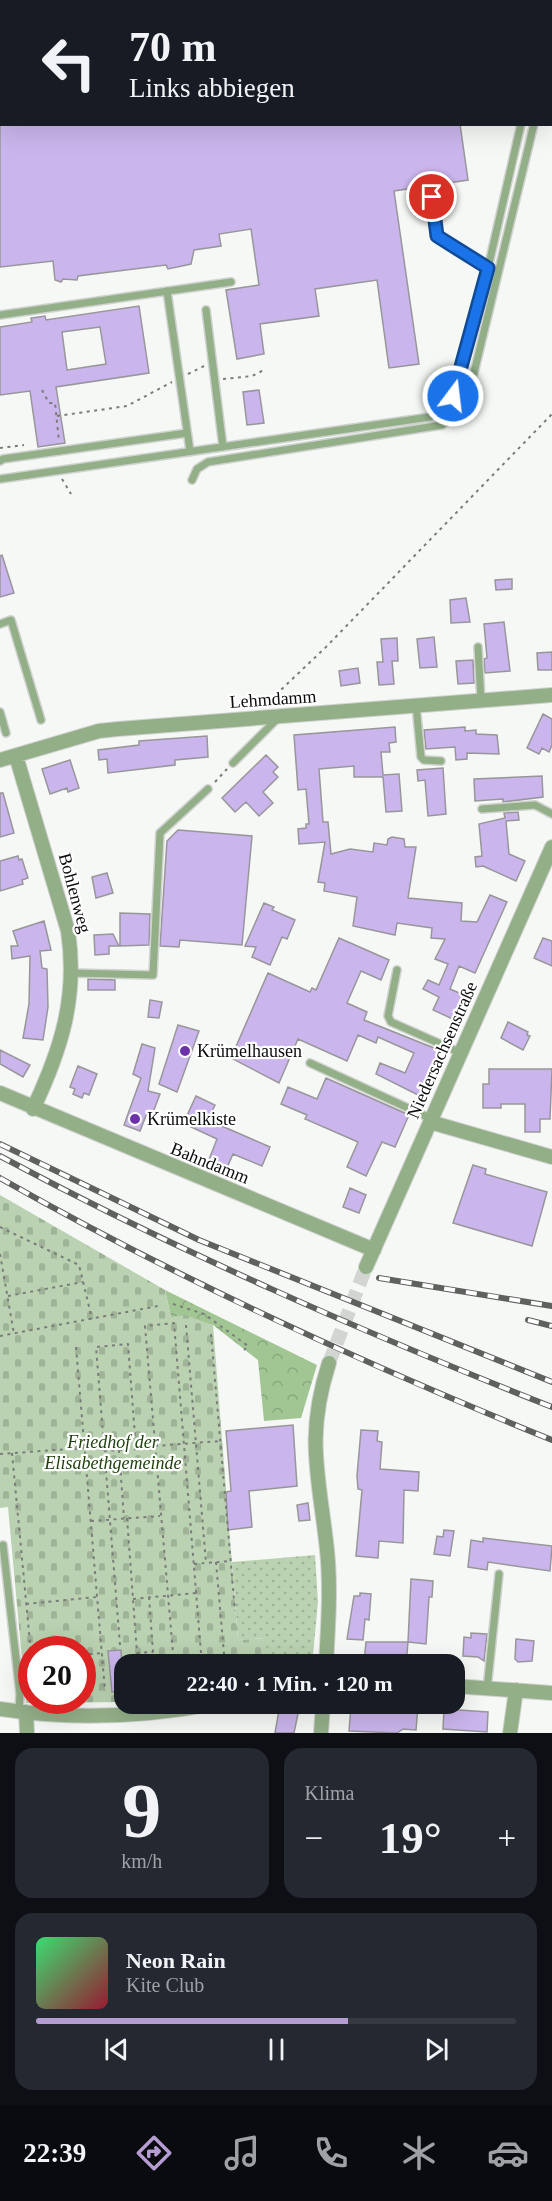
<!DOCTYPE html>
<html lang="de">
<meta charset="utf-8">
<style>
body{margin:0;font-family:"Times New Roman",serif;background:#242831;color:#f1f3f6;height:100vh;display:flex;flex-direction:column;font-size:22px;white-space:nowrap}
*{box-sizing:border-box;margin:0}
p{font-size:20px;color:#9ea1a6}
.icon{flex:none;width:33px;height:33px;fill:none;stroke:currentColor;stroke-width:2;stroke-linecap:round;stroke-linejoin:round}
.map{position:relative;height:1733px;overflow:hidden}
.sheet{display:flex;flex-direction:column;gap:15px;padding:15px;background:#0d0f14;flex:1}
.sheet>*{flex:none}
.banner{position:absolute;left:0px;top:0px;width:552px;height:126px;box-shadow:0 6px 24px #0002;background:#171b24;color:#f1f3f6;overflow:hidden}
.speed{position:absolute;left:18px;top:1636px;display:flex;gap:12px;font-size:30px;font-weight:700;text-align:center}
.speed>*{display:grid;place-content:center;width:78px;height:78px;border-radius:50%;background:#171b24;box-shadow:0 6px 24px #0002;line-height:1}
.speed .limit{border:9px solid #d22;background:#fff;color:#111}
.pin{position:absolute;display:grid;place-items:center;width:51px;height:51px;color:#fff;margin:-26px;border:3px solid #fff;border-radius:50%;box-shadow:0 2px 6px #0007}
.me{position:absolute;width:66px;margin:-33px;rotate:15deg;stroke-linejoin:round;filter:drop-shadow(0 0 4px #0008)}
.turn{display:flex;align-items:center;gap:21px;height:126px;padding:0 30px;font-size:27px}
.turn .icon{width:78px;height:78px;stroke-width:2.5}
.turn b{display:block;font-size:42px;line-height:51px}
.big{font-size:45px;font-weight:700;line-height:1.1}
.sheet .widget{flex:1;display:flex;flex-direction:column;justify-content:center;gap:9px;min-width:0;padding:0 21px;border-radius:18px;background:#242831}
.sheet .dial{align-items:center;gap:0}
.dial b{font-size:78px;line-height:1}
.song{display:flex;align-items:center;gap:18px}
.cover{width:72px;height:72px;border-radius:9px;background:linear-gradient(135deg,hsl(140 70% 55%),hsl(350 70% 35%))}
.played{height:6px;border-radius:3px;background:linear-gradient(90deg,#b59cd3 65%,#363941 65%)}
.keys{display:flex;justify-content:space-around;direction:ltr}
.heat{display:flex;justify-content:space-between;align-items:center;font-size:33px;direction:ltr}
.sheet .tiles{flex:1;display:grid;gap:15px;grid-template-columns:1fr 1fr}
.widget:last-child{grid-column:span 2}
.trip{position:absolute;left:114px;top:1654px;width:351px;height:60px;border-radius:18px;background:#171b24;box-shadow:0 6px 24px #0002;font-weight:700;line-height:60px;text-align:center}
.tabs{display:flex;height:96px;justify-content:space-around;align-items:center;background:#090b0e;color:#9ea1a6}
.tabs .icon{width:42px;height:42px}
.tabs .on{color:#b59cd3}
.tabs b{font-size:27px;color:#f1f3f6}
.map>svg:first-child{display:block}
.grass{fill:url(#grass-dots)}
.forest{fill:url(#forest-crowns)}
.cemetery{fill:url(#cemetery-stones);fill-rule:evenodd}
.building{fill:#cab5ec;stroke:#98969b;stroke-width:1.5;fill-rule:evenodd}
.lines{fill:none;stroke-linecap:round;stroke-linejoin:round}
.street-tunnel{stroke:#d2d5d1;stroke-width:14;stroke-dasharray:14 7;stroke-linecap:butt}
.lane-casing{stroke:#d0d2cf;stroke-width:10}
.street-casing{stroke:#d0d2cf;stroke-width:16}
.path{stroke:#7a7c7a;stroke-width:2;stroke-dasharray:3 4.5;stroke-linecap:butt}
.lane{stroke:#93af88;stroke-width:7}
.street{stroke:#93af88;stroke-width:14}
.rail-casing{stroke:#5f615f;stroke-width:6}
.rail{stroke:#fff;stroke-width:4;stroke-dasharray:11;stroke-linecap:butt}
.route-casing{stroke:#114b97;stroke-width:15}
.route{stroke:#1a73e8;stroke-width:10}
.poi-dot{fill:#6b32a9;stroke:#fff;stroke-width:2}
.labels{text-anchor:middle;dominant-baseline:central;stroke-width:4.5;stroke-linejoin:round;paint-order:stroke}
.street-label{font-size:18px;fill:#0b0c0b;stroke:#fff}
.poi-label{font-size:18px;fill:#0b0c0b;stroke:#fff;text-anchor:start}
.park-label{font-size:18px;font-style:italic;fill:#1d3f0b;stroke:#fff}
</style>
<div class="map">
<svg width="552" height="1733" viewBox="0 0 552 1733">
<defs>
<pattern id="grass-dots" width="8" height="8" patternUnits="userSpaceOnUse" patternTransform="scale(1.5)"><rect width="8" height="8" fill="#bad2b1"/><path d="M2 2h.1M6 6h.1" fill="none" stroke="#9fb397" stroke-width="1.8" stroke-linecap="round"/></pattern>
<pattern id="forest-crowns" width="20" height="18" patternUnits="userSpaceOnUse" patternTransform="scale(1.5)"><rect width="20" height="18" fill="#a1c593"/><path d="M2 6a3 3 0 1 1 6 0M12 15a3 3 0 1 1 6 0" fill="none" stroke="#89a87d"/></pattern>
<pattern id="cemetery-stones" width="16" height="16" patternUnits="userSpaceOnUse" patternTransform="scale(1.5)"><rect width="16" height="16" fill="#bad2b1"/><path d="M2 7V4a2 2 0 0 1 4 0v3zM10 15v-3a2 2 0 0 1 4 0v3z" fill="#9fb397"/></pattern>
</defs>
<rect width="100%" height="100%" fill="#f5f8f4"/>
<path class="grass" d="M315,1555L318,1602L312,1665H267L265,1638L238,1640L232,1562Z"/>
<path class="forest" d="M165,1290L317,1365L301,1418L264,1421L258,1360L213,1325L171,1317Z"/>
<path class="cemetery" d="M0,1195L165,1290L171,1317L185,1315L213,1325L238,1640L266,1638L267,1665H124V1702L26,1703L8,1507L0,1508ZM32,1650H82V1701H32Z"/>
<path class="building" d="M0,124H460L468,180L394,191L419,364L389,368L377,280L315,289L319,316L260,324L264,354L237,359L226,290L259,285L251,229L219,234L221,246L194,250L191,264L168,269L166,265L78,276L77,280L63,279L61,282L55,280L53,261L0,267Z
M139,306L149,373L56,387L65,443L38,447L30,391L0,395V327L32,322L31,318L45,316L46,320ZM100,327L106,364L67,370L62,332Z
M259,390L264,423L247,425L243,392Z
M2,555L14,593L0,597V556Z
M512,579V589L496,590L495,580Z
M466,598L470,622L451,623L450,600Z
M504,622L510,671L485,673L484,659L487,658L484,624Z
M434,637L437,667L420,668L417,639Z
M397,638L398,661H392L394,684L379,685L377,662H383L381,639Z
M552,652V670H538L537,653Z
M473,660L474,683L458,684L456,661Z
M358,668L360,683L341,686L339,671Z
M543,714L552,719V745L549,752L542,748L539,754L527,748Z
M395,727L396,742L389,743L390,752H381L383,775L399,774L402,811L386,812L383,777H354V766L319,769L323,822H328L331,854L350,849L373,852L374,843L387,845L388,839L392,837L404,839L405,847H416L408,898L462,903L461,921L477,922L490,895L507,902L475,973L459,966L450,989L466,996L455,1020L433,1010L439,997L423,989L428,980L439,985L448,964L435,959L445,939L431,938L432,928L397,923L395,935L353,926L357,897L324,891L325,883L318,882L325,842L299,844L298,829L306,828V824H309L306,789L298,790L294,735Z
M465,727V731L476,730V734L497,735L499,754L467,753V759L456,760L455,747L426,749L424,730Z
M207,736L208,757L175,760V765L108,773L107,759L99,760L98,750L139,745V741Z
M266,755L278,767L273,772L278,777L263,792L273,803L259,816L246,802L235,812L222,798Z
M70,760L79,788L68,792L67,788L50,794L42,769Z
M443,768L446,814L428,816L425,780L418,781L417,770Z
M542,776L543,797L503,802V799L475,801L474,779Z
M0,793H3L14,833L0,837Z
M518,812L519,820L506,821L509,854L525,861L516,881L483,866L476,867L475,857L482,856L479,824L505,818L504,813Z
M178,830L252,836L242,945L180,940L179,947L160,946L167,841Z
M18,856L19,860L22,859L28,878L22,880L23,884L0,891V861Z
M107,873L113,893L96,898L92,877Z
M264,903L274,907L272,910L295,920L287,939L282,937L270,965L252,957L256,947L245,946Z
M120,913L150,914L149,945L120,946Z
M44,921L51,950L40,951L42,968L47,969L48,1007L43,1040L23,1038L29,1004L30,956L12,959L11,946H18L13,931Z
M113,934L119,946H109V954L95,955L94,935Z
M339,938L389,960L381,980L361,971L347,1003L367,1012L364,1020L439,1050L420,1096L376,1074L380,1063L405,1073L414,1053L378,1037L376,1043L358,1035L347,1061L298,1039L279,1083L231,1058L268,973L310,992L312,988L316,990Z
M543,938L552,941V966L534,958Z
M88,979L115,980V990H88Z
M150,1000L162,1002L159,1018L148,1017Z
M508,1022L528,1032L527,1035L530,1036L523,1050L501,1038Z
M178,1025L199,1031L177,1092L159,1084Z
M142,1044L155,1048L148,1091L160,1094L152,1115L147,1113L140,1131L124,1125L141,1078L133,1074Z
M0,1050L30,1065L23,1077L0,1064Z
M78,1066L97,1074L89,1095L84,1093L82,1098L73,1094L75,1089L70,1087Z
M489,1069H552L550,1119H540V1132H525V1104H501V1108H483V1084H489Z
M326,1078L409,1115L395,1147L382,1142L366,1176L347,1167L358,1142L305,1119L307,1115L281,1104L288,1087L317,1099Z
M196,1096L215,1105L208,1120L270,1147L262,1166L233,1154L226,1170L208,1162L217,1139L191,1127L193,1124L185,1120Z
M473,1165L486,1169L485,1174L547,1192L532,1246L453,1223Z
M350,1188L366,1195L359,1213L343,1207Z
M293,1425L297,1486L249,1491L252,1527L228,1530L226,1492L231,1491L226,1431Z
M361,1430L378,1431L377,1441L382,1442L380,1469L419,1472L418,1491L404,1490L403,1543L379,1541L378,1558L356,1556L362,1490L358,1489L357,1476Z
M308,1503L310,1520L299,1521L297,1505Z
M444,1530L454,1531L450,1556L434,1554L437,1536L443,1537Z
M483,1538L552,1546L550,1571L488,1562L487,1570L468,1567L471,1540L483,1542Z
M411,1579L433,1581L432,1597H429L426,1644L408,1642L406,1665L364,1662L366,1642H408Z
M360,1593L371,1594L369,1620L365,1619L363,1640L347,1639L354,1596H360Z
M471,1633L487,1634L484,1661L478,1657L463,1656L464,1637L471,1638Z
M516,1639L534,1641L532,1661L518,1662L515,1659Z
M121,1650L124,1691L112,1692L108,1651Z
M280,1704H300L294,1733H275Z
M396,1705L418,1706L416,1730L403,1729L397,1733L349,1731L351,1706L396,1710Z
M444,1709L488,1712L487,1732L443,1729Z"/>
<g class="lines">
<path class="street-tunnel" d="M329,1363L366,1267"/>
<g class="lane-casing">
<path id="lane" d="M533,0L534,2
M549,0V2
M550,9L552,21
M550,55L552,42
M432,197L437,236L488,268
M167,291L190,451
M206,310L223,447
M0,315L231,282
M0,461L3,459L187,433
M0,479L430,417L442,410L453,396L488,268L521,124
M192,480L197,469L208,462L442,425L470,404L473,377L534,124
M0,624L11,620L41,720
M478,647L481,700
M416,705L421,757L424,760L441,761
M0,712L6,733
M233,763L278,718
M482,809L535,805L552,814
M397,970L388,1016L391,1022L461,1053
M71,973L153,975L160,833L208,789
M310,1063L432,1119
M3,1545L20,1694L19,1712
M487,1689L499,1574"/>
</g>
<g class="street-casing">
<path id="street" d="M16,756L68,931C78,997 61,1050 33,1109
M0,760L99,731L118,729L552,695
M0,1093L374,1250
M430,1122L552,1157
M366,1267L552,847
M326,1665C328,1627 331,1588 327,1550C319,1475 305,1438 329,1363
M454,1686L552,1693
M0,1709C71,1720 143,1717 213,1704
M26,1712L27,1733
M321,1733L323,1704
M510,1733L516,1690"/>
</g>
<path class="path" d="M188,374L204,366
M223,379L252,376L264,370
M42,390L49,403H55L59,441
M57,416L127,406L172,382
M0,448L24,445
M62,479L71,494
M265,705L326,647L552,414
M215,782L227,769
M0,1227L79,1265L92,1319
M0,1254L14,1334
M8,1296L83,1282
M173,1304L204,1314L248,1346L244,1350
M186,1325L206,1563
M211,1334L235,1611
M0,1336L158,1306
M76,1347L105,1691
M84,1446L104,1444
M155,1446L220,1441
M119,1450L124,1518
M104,1451L155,1448
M12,1453L32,1664
M0,1454L84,1448
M127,1518L137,1653L153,1652
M91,1521L160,1516
M216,1562L225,1665
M194,1564L230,1561
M149,1597L154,1665
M133,1599L196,1593
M26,1604L97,1597
M120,1645L96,1347L128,1344L136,1449
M82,1655L102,1653
M174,1665L145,1326L174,1323L202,1665"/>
<use href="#lane" class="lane"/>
<use href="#street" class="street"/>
<g class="rail-casing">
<path id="rail" d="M0,1144L199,1240L552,1382
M0,1156C179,1252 363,1332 552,1407
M0,1178C178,1279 362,1363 552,1440
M379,1278L552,1306
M528,1320L552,1326"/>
</g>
<use href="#rail" class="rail"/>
</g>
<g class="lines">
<g class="route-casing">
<path id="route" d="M432,197L437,236L488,268L453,396"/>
</g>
<use href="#route" class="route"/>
</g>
<g class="poi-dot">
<circle cx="185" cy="1051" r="6"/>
<circle cx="135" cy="1119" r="6"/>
</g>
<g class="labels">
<g class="street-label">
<text transform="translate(273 699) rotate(-4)">Lehmdamm</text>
<text transform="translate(75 893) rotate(75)">Bohlenweg</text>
<text transform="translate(442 1050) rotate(-66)">Niedersachsenstraße</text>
<text transform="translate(210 1163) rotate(22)">Bahndamm</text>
</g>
<g class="poi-label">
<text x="197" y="1051">Krümelhausen</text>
<text x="147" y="1119">Krümelkiste</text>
</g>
<g class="park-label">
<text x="113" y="1442">Friedhof der<tspan x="113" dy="21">Elisabethgemeinde</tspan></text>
</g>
</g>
</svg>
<div class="speed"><div class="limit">20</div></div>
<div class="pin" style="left:432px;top:197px;background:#d93025"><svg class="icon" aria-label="arrive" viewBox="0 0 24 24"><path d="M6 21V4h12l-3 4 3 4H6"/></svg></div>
<svg class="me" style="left:453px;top:396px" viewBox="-20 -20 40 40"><circle r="17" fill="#1a73e8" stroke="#fff" stroke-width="3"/><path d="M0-11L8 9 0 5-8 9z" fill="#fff"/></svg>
<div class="trip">22:40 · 1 Min. · 120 m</div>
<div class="banner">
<div class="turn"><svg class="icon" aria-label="left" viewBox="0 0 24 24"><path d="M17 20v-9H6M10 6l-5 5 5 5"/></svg><div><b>70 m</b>Links abbiegen</div></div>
</div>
</div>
<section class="sheet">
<div class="tiles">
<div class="widget dial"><b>9</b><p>km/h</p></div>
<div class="widget"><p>Klima</p>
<div class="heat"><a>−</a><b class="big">19°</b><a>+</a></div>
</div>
<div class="widget">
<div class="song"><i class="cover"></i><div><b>Neon Rain</b><p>Kite Club</p></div></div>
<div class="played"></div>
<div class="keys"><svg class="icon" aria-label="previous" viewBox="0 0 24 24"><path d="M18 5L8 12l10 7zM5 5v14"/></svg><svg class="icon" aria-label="pause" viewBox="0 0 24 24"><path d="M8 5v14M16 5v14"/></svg><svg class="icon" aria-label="next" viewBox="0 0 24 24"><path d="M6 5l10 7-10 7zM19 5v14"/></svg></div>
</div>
</div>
</section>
<nav class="tabs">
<b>22:39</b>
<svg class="icon on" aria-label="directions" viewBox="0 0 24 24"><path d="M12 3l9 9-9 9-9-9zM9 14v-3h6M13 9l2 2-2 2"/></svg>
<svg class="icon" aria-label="music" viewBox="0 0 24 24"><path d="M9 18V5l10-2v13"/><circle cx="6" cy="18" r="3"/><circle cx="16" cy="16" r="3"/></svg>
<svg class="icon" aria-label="phone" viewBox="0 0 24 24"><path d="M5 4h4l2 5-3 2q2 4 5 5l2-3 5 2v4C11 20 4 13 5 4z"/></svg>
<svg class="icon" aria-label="climate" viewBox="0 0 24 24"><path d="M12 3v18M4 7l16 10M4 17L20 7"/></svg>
<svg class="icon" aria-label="car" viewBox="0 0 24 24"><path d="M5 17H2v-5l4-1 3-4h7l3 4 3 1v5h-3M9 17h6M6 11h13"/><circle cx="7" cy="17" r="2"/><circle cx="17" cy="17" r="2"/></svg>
</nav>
